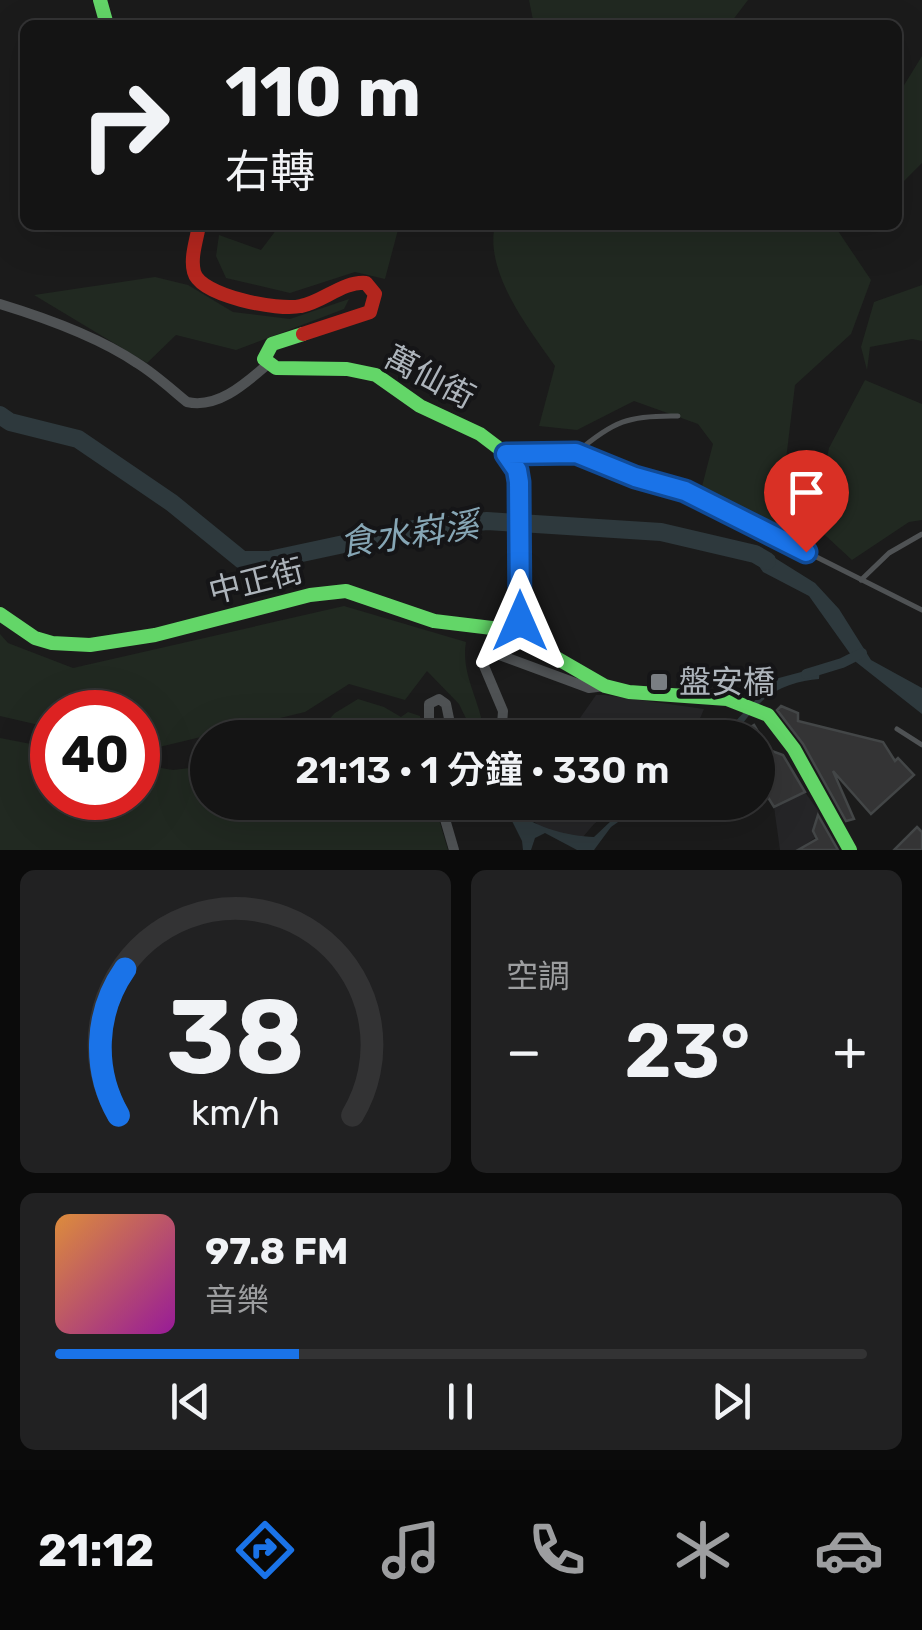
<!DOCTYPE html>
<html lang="zh-TW">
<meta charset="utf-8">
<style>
body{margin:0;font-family:Rubik,"Noto Sans TC",sans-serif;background:#212122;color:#f1f3f6;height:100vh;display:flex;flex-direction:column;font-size:38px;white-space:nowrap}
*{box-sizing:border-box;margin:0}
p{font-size:32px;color:#9d9ea0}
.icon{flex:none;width:55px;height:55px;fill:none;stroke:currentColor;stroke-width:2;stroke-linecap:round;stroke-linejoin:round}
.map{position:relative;height:850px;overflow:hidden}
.sheet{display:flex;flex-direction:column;gap:20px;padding:20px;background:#0b0b0b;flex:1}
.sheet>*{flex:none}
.banner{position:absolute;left:20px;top:20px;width:882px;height:210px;border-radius:15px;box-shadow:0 10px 40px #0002,0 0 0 2px #333334;background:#141414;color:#f1f3f6;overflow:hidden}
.speed{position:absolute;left:30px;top:690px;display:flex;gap:20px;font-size:50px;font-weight:700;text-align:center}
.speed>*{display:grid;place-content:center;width:130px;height:130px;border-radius:50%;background:#141414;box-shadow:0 10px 40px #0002,0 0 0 2px #333334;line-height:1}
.speed .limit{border:15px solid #d22;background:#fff;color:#111}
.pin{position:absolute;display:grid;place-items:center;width:85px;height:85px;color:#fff;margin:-102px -42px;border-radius:50% 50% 50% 0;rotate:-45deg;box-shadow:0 0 10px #0007}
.pin .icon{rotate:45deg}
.me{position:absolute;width:110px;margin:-55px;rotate:0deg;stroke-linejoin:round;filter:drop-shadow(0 0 8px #0008)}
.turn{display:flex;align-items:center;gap:35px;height:210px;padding:0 40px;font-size:45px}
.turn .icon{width:130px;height:130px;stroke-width:2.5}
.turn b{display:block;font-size:70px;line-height:85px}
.big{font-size:75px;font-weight:600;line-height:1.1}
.sheet .widget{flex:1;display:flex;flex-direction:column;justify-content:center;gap:15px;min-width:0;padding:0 35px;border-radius:15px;background:#212122}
.sheet .dial{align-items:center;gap:0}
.dial svg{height:260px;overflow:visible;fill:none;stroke:#333334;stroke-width:7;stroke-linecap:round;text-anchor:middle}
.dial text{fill:#f1f3f6;stroke:none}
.song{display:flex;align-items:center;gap:30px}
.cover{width:120px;height:120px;border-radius:15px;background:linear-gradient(135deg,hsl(30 70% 55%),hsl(300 70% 35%))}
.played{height:10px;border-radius:5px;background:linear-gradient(90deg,#1a73e8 30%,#333334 30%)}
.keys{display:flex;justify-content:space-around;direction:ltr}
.heat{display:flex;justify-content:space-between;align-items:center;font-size:55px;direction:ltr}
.sheet .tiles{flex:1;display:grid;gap:20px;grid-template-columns:1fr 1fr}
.widget:last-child{grid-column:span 2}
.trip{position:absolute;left:190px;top:720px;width:585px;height:100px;border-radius:50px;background:#141414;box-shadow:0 10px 40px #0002,0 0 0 2px #333334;font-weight:600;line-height:100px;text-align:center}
.tabs{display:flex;height:160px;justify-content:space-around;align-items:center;background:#080808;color:#9d9ea0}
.tabs .icon{width:70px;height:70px}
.tabs .on{color:#1a73e8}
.tabs b{font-size:45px;color:#f1f3f6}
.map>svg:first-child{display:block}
.built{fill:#252527}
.green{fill:#212921}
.water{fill:#2e393d}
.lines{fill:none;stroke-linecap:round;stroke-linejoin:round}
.canal{stroke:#2e393d;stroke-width:10}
.river{stroke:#2e393d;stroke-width:18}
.building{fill:#343435;stroke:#434647;stroke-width:2.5}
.lane{stroke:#4f5254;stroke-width:5}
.street{stroke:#4f5254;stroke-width:10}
.fast{stroke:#63d668;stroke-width:14}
.jam{stroke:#b3261e;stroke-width:14}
.route-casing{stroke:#114b97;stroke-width:25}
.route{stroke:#1a73e8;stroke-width:18}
.poi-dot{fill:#7a7e83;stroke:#151517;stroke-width:4}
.labels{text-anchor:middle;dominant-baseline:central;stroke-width:8;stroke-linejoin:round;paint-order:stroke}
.street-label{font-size:32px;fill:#adb4bb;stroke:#151517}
.poi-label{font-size:32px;fill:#adb4bb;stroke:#151517;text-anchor:start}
.water-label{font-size:35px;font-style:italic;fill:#86a6b5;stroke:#151517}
</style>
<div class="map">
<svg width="922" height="850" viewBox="0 0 922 850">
<rect width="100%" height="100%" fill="#1b1b1b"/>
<path class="built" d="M596,695H605L704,709L692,737L566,738L582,722L580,718Z
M805,792L819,812L813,831L816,837L798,850H780L774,807Z
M515,803H620L594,824L576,845L539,826Z"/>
<path class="green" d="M529,0H748L729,25H534Z
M922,56V163L898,187V95Z
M280,225H396L399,226L385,279L355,272L290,293L226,278L216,256L219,235L261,250Z
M495,225H834L871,280L851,334L795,385L777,534L700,494L713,444L698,424L634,401L577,430L539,426L555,366C529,329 484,272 495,225Z
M155,277L188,285L233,312L290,319L349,299L344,309L236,350L176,335L147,363L34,295Z
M922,285V341L912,339L870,347L867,370L861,347L874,302Z
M865,380L922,404V520L909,522L852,560L813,524L829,448Z
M344,606L466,642C460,676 483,704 484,737H475L459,704L427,671L405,700L349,684L305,712L151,749L138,746V712H52V728L0,716V634L8,643L73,668Z
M358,699L384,707L401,717L408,712L420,716L425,738H287L316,733L335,713Z
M0,738L52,748V798H138V764L173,770L207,766L208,802L434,803L448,850H0Z"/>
<path class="water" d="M754,549L775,558L815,583L839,609L871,660L922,688V714L856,662L809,596L763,572L750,553Z
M820,667L819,679C800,680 774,688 760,703C741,722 740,737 708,738L732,725L775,679Z
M630,803H645L611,827L594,850H577L545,833L535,838L531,850H523L522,841L511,819L518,813C538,828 568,836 594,837Z"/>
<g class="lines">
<path class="canal" d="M806,674L842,663L862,653"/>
<path class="river" d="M0,415L10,422L78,439L172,503L242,560H269L414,529L487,521L661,532L755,554L767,561"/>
</g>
<path class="building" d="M781,706L798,713V721L883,742L895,761L898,758L914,775L871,814L833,771L854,819L846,821L803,744L777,710Z
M754,725L769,750L783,755L805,792L774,807L758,781V738H733Z
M818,815L838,850H798L817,839L813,831Z
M917,827L922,832V850H894Z"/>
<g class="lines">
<path class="lane" d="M576,453C613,421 629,415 678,416
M510,454L576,453L635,477L685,491L922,610
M861,580L889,553L922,534
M897,729L922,745"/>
<path class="street" d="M0,304C46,318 97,336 137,363C155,374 171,389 187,402C218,409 246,383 268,364
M429,738V704L439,699L446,704L453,738
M501,738L503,711L484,666V662L494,653L589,688L605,686
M440,802L454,850"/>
<path class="fast" d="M100,0L107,25
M303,334L272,344L264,359L276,368L347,369L376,375L420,406L480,434L505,453L519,483L520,621L527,641
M0,614L35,638L52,643L90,645L155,635L310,595L346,591L434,621L492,628L527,641L605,686L629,692L727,699L768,715L794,749L850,850"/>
<path class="jam" d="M199,225C197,239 190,257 194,272C200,296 278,311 301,306C323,302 343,281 366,283L375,294L370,312L303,334"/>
</g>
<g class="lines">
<g class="route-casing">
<path id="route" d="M520,621L519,482L517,470L506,454L576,453L635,477L685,491L806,552"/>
</g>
<use href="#route" class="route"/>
</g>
<rect class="poi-dot" x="649" y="672" width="20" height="20" rx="5"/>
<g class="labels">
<g class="street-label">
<text transform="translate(430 377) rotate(28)">萬仙街</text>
<text transform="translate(256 581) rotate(-14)">中正街</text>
</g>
<g class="poi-label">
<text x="679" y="682">盤安橋</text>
</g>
<g class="water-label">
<text transform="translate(409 534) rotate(-8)">食水嵙溪</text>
</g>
</g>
</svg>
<div class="speed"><div class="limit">40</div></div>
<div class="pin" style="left:806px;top:552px;background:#d93025"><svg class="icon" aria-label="arrive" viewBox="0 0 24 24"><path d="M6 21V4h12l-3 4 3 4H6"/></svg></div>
<svg class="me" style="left:520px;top:621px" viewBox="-20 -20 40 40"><path d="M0-17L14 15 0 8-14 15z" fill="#1a73e8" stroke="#fff" stroke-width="4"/></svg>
<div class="trip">21:13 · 1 分鐘 · 330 m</div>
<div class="banner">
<div class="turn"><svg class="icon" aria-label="right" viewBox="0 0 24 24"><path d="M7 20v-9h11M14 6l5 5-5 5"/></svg><div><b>110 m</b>右轉</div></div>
</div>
</div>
<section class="sheet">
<div class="tiles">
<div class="widget dial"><svg viewBox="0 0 100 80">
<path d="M14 69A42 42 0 1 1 86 69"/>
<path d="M14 69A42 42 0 0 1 16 24" stroke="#1a73e8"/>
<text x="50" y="56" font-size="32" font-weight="700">38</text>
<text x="50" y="72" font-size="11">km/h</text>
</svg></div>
<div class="widget"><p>空調</p>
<div class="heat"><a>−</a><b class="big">23°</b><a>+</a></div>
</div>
<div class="widget">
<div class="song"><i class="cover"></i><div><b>97.8 FM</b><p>音樂</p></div></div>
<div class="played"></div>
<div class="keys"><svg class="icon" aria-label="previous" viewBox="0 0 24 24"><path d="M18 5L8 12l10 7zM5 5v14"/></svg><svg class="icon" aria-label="pause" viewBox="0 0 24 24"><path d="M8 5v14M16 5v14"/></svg><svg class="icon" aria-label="next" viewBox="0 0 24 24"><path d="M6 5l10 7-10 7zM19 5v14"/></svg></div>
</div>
</div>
</section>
<nav class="tabs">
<b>21:12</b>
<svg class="icon on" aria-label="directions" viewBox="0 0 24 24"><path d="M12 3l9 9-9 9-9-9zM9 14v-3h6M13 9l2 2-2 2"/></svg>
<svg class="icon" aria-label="music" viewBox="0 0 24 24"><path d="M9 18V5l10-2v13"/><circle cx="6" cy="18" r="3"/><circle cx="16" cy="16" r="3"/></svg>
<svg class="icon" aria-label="phone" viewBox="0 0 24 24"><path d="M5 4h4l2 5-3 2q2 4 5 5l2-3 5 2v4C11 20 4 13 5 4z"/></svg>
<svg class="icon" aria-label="climate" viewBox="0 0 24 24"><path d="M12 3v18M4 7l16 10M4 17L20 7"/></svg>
<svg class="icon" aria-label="car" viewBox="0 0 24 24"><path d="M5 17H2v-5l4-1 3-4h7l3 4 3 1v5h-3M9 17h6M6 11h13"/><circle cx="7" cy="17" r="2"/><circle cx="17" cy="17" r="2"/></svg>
</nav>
